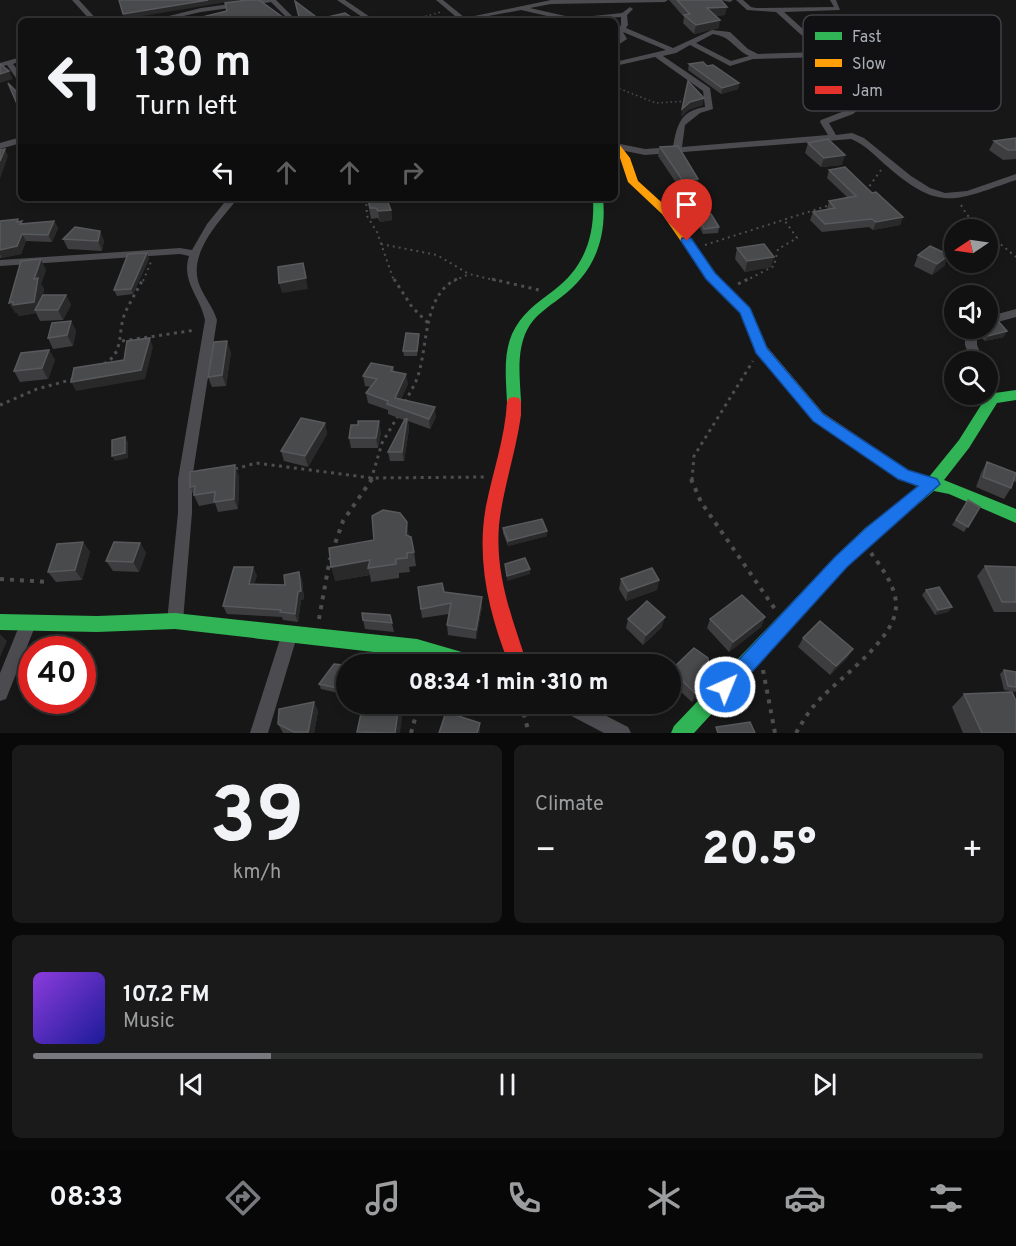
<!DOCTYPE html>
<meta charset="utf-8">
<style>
body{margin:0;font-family:Overpass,sans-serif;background:#1a1a1a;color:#f1f3f6;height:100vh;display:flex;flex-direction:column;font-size:22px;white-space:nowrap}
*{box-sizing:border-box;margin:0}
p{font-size:20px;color:#9c9d9f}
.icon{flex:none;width:33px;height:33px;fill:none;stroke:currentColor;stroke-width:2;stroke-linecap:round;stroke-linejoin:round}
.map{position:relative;height:733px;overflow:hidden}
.drawer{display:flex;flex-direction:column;gap:12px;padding:12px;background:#090909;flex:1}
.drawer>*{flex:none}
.top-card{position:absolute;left:18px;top:18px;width:600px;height:183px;border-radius:9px;box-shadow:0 3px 9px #0003,0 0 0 2px #303131;background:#111;color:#f1f3f6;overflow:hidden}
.needle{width:39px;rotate:257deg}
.controls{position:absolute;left:944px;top:219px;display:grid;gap:12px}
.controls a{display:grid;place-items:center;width:54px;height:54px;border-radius:50%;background:#111;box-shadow:0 3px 9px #0003,0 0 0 2px #303131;font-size:30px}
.speed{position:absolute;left:18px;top:636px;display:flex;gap:12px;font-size:30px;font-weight:700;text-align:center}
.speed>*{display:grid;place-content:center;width:78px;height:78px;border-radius:50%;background:#111;box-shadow:0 3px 9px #0003,0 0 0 2px #303131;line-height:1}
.speed .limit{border:9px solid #d22;background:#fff;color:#111}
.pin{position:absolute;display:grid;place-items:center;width:51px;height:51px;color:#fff;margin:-62px -26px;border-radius:50% 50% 50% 0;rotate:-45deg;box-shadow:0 0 6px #0007}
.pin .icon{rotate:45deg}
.me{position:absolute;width:66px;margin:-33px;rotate:44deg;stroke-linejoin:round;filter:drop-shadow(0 0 4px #0008)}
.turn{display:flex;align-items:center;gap:21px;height:126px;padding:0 18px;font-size:27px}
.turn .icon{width:78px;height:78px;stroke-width:2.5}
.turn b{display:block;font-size:42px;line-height:51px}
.lanes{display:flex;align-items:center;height:57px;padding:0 18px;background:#0003;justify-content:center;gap:30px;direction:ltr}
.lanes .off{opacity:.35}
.big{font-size:45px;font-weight:800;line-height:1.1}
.drawer .tile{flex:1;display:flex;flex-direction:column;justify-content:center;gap:9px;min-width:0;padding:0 21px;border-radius:9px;background:#1a1a1a}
.drawer .dial{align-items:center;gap:0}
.dial b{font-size:78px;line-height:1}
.song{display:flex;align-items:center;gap:18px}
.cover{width:72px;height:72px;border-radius:9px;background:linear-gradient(135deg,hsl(270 70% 55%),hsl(240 70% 35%))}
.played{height:6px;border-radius:3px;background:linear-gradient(90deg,#77797e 25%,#303131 25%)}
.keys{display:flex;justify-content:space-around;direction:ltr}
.heat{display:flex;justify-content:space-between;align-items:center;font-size:33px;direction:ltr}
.drawer .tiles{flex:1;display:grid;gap:12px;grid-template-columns:1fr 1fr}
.tile:last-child{grid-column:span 2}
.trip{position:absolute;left:336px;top:654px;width:345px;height:60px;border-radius:30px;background:#111;box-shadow:0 3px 9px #0003,0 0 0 2px #303131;font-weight:800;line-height:60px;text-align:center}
.dock{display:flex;height:96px;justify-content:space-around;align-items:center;background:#070707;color:#9c9d9f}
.dock .icon{width:42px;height:42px}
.dock .current{color:#77797e}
.dock b{font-size:27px;color:#f1f3f6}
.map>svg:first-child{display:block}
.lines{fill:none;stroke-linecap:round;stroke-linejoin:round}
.path-far3{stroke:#4d4e50;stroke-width:1.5;stroke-dasharray:1.5 3;stroke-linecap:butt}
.path-far2{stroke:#4d4e50;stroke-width:2;stroke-dasharray:2 4;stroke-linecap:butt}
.path-far1{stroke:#4d4e50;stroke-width:3;stroke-dasharray:3 4.5;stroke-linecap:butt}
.path{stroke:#4d4e50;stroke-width:4;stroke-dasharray:4 6;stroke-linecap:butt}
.street{fill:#4c4c50;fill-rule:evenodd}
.fast{fill:#30b455;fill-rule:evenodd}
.slow{fill:#ff9f0a;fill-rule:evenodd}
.jam{fill:#e5322d;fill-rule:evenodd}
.wall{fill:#3d3d3f}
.shaded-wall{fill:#29292a}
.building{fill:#494a4c;stroke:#58595c;stroke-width:1.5}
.route{fill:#1a73e8;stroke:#114b97;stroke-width:1.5}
.key{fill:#111113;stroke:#3f4044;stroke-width:1.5}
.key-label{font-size:16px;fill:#aaaeb6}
</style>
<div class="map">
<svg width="1016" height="733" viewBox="0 0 1016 733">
<rect width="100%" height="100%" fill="#171717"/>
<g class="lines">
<path class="path-far3" d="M408,21L441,12
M615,87L656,103L688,101"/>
<path class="path-far2" d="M866,191L881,170
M366,198L367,216L377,232L394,281
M961,205L967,215L984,230
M987,233L1016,257
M381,244L437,255L469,274L498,281
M705,245L830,205
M143,281L151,262
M454,281L469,274
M745,281L774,266L778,249L797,238L785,221"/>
<path class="path-far1" d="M394,279L412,307L430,325
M492,279L539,290
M738,284L748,279
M122,341L196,330
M104,364C125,352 117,333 125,313C130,302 137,291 143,279
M405,402C410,392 417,382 419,372C428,342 424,294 457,279
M0,405L37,389L74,379
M235,469L256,463L372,478L484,477
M371,480L382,443L398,416
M692,480L694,456L753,361"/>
<path class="path" d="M691,479L701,502L775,609
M332,552L343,521L372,479
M0,579L48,582
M319,619L330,558
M763,670L775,733
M521,704L529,733
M411,733L419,704
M796,733C803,721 810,709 820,699C841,677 895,639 896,607C897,588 882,568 871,553"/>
<path class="street" d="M72,0H79L98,21H91Z
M259,0H276L297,21H290L271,2L201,12L161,21H149L201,8Z
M337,0H345L376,21H368Z
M436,0H443L465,18L551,0H668L665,2L551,4L530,8L574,18L622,13L630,7L633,9L627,15L628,25L626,28L673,48L712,30L730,32L748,49L758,54L820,52L776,12L747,10L736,0H743L751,7L756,8L834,7L830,0H836L840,10L784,12L831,54L869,79L871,99L853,114L829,123L836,135L852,133L864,138L911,176L930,188L945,193L967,191L1016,174V180C956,200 941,213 888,167C876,157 866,145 851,139L645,155L615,149V143L645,149L673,147C677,125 680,111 705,107L703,91L655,57L615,66V62L666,50L623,32L627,39L615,47V42L619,38L615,32L621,25V17L569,21L521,10L461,21ZM713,34C732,37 733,48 749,56L731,61L696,43ZM690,45L730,66L753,59L825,57L861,80L864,96L847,110L821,120L820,122L828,135L682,147L685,125L700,113L713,109L710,88L663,56L676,53Z
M721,0H733L730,2Z
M21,57V61L13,64L21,74V81H18L7,65L0,67V63Z
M21,137V143L0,149V143Z
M228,198H238C221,220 190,250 198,281C202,295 213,306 217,320L192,479V513L183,621L181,626L175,628L169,626L167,621L178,513V479L205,320C200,296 181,282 189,256L180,254L0,266V260L180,248L192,250L207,224Z
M1016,309V317L987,325V317Z
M965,328H977V345L984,362H972L965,345Z
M987,380L991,381L999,398L997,401H989L985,394H987Z
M28,617L34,619L36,624L6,699L0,701V673L22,619Z
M290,626L296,628L298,633L268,733H250L282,633L284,628Z
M558,704H583L628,727L631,733H604L560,710Z"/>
<path class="fast" d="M593,198H603C607,239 594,273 560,298C548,307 534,316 527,330C516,352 520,378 521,402L519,406H509L507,402C506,379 503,355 512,334C521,314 537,303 553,291C585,267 595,236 593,198Z
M1016,390V400L997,403L969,448L944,480L1016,509V523L949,494L934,491L877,538L847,567L694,733H671L674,726L835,557L865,528L918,487L898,478L868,458L866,454L868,450L873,448L878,450L908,470L929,477L959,440L988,394Z
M175,613L417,639L472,655L479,658L481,664H444L417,657L175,629L97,632L0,630V614L97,616Z"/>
<path class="slow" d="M615,143L619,144L630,158L638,181L670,210L715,273L750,308L767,347L823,413L878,450L880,454L878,458L873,460L868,458L813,421L756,352L740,313L707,279L662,214L628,182L620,158L615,151Z"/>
<path class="jam" d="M514,397L519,398L521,402V415C516,452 503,488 499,525C495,576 512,617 527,664H509C489,614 476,560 486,506C493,471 505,438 507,402L509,398Z"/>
</g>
<path class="wall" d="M669,0H721L725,15L715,16L719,28L694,34L683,23L684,17Z
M206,16L288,21H207Z
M689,64L739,83L738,89L721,94L688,70Z
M1016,138V159L1003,160L989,150L994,141Z
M808,143L842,165L821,167L805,153Z
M660,147L698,179L696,188L681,190L658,156Z
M829,170L872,193L903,217L900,225L873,230L869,227L822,232L810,220L813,212L827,209L829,201L847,197L827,178Z
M367,198L391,210L392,220L380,222L378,218L371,219Z
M697,215L719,227L718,233L703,234L696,220Z
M0,221H20L23,224L54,221L58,228L52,242L26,241L21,254L0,258Z
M63,239L104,240L102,251L68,249Z
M737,248L771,267L745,272L735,259Z
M147,253L149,259L133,294L117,296L114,290Z
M918,255H949L944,266L932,275L914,266Z
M46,270L41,284L44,289L42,297L66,295L71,305L63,320L40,321L36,313L19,316L17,313H15Z
M71,321L76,331L73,346L53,349L48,338Z
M981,328H987L1004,337L985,341L979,336V331Z
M419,339L417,356H404L403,351Z
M49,350L55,360L48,379L20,382L14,371Z
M231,352L226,386L212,387L208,377Z
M393,367L394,371L408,384L401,399L436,417L430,429L408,421L409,429L404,461H390L388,452L404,420L388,414V410L368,403L366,393L371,387L365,386L363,376Z
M325,423L327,434L308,467L284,461L281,451Z
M358,425L381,432L378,448H351L349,438Z
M987,462L1014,478L1016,476V482L1013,481L1011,488L1004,499L976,487L981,473Z
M239,476L238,509L218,512L215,503L199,506L190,487Z
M968,500L980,507L964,532L952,525Z
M503,528L547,531V536L508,546L503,533Z
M409,536L414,552L416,566L409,567L410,572L399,573V578L371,582L370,575L335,581Z
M83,542L90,552L82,580L56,582L48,572Z
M140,543L146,553L139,572L113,571L106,561Z
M985,566L1016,567V612H994L977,576Z
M299,572L302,580L304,599L301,600L298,622L283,620L282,617L227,614L223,606L257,575L254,584L285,585Z
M621,579L659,580L657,590L626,601L619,589Z
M418,587L444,592L482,607L476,639L448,635L447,625L449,614L422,618Z
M926,590L952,607L948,612L935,615L922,595Z
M390,615L394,632L365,629L363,620Z
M765,617L761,627L729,652L707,628L710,619Z
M628,619L662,627L643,645L626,628Z
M803,638L853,649L847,658L830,675L798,647Z
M345,670L343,694L321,689L319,684Z
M671,670L706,686L692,702L670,682Z
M1004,670L1016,672V692L1004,690L1000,674Z
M964,694L1016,733H963L952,707Z
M314,702L318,711L314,733H283L278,724Z"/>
<path class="shaded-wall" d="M208,0H239L125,19L123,14Z
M727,7L725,15L706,17L707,8Z
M720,20L719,28L694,34L696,25Z
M9,71L13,79L0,83V74Z
M739,83L738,89L721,94L722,88Z
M704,98L703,105L689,110L681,117L682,109L690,102Z
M5,149L8,156L0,179V161Z
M845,155L842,165L821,167L824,158Z
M698,179L696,188L681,190L683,181Z
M391,210L392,220L380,222L378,211Z
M903,217L900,225L873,230L876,222Z
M54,221L58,228L52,242L48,235Z
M100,231L104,240L102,251L98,241Z
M22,234L26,241L21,254L2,258L0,254V250Z
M147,253L149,259L133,294L131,289Z
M949,255L944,266L932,275L937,264Z
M774,257L771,267L745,272L747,261Z
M41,259L46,270L41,284L44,289L40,310H35L36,313L19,316L17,313H15L9,303L34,279Z
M303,263L308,289L282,293L279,283Z
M66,295L71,305L63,320L58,310Z
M71,321L76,331L73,346L67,335Z
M1007,331L1004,337L985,341L988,336Z
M150,338L153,347L145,379L76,391L71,382L141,370Z
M227,341L231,352L226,386L222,375Z
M49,350L55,360L48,379L42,368Z
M406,374L408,384L397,408L395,398Z
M435,407L436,417L430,429L429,419Z
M407,419L409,429L404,461L402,452Z
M379,421L381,432L378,448L376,438Z
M325,423L327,434L308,467L305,456Z
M125,437L128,442V458L115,461L112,456Z
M235,465L239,476L238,509L234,499Z
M407,522L409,536L406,535Z
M547,531V536L508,546V541Z
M83,542L90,552L82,580L75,570Z
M140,543L146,553L139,572L133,562Z
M370,560L368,568L370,575L335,581L331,567Z
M253,567L257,575L252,592L249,584Z
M530,569V574L507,581V576Z
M299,572L302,580L304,599L301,600L298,622L295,614Z
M659,580L657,590L626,601L628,591Z
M482,597V607L476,639V630Z
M952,607L948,612L935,615L938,610Z
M665,617L662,627L643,645L646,635Z
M765,617L761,627L729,652L733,642Z
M0,634L7,641L0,657Z
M853,649L847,658L830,675L836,666Z
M343,665L345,670L343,694L342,689Z
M710,677L706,686L692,702L695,693Z
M314,702L318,711L314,733H309Z
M399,704H404L400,733H395Z
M480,723V733H477Z"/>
<path class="building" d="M119,0H208L123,14Z
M247,0H259L288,21H221L206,16L227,11L225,3Z
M677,0H721L727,7L707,8L720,20L696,25L684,15L690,14Z
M295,1L319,19L345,13L357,21H300Z
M703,62L707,66L713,65L739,83L722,88L689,64Z
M0,64L9,71L0,74Z
M688,81L704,98L690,102L682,109Z
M8,83L21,96V113Z
M1016,138V150H1008L994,141Z
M828,139L845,155L824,158L808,143Z
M678,146L698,179L683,181L660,147Z
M5,149L0,161V150Z
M845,167L872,193L876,192L903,217L876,222L872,219L825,224L813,212L835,208L829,201L856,196L829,170Z
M368,198H386L391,210L378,211L376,208H370Z
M711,214L719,227L704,229L697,215Z
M18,219L17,222L22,221L20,224L54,221L48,235L22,234L17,246L0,250V221Z
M75,227L100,231L98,241L63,239Z
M764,244L774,257L747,261L737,248Z
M930,246L949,255L937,264L918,255Z
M147,253L131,289L114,290L128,254Z
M41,259L34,279L38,278L34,302L13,305V302L9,303L21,261Z
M303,263L306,278L279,283L278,267Z
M43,295H66L58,310H35Z
M71,321L67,335L48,338L52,323Z
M999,322L1007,331L988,336L982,331V328H987V325Z
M406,333L419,334L417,351H403Z
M150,338L141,370L71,382L74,368L124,360L127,341Z
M227,341L222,375L208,377L214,342Z
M49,350L42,368L14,371L21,353Z
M371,363L393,367L391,371L406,374L395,398L435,407L429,419L387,404L388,401L366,393L377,379L363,376Z
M301,418L325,423L305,456L281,451Z
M405,419H407L402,452H388Z
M358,421H379L376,438H349L351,425H358Z
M125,437V453L112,456V440Z
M987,462L1016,473L1011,488L983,477Z
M235,465L234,499L214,502L215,492L194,495L195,486L190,487V472Z
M968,500L980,507L968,527L956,520Z
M383,510L400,513L407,522L406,535L411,537L414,552L407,553V558L396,559V564L368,568L370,560L331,567L329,548L374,540L372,516Z
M542,519L547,531L508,541L503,528Z
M83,542L75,570L48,572L57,544Z
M114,542L140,543L133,562L106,561Z
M525,558L530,569L507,576L505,564Z
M985,566L1016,567V602H1002Z
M234,567H253L249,584L285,585L284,575L299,572L301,591L298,592L295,614L280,612L281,610L223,606Z
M652,568L659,580L628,591L621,579Z
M442,583L444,592L482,597L476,630L447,625L451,603L421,609L418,587Z
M939,587L952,607L938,610L926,590Z
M742,595L765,617L733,642L710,619Z
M647,601L665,617L646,635L628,619Z
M362,613L390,615L392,623L363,620Z
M820,621L853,649L836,666L803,638Z
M694,648L708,658L710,677L695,693L671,670Z
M334,664L343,665L342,689L319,684Z
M1004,670L1016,672V687L1008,686Z
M1012,692L1016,701V733H982L964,694Z
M314,702L308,732H294L278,724L279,709Z
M363,704H399L395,733L357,732Z
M446,712L480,723L477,733H439Z
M750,722L755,733H718L716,727Z"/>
<path class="route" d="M682,238H691L715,273L750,308L767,348L823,414L908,470L937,479L940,484L847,567L732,694L725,697L719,694L716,687L719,681L835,557L866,528L918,486L898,479L813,421L756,353L740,313L706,279L681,241Z"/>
<rect x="803" y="15" width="198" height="96" rx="9" class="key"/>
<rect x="815" y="32" width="27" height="8" fill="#30b455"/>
<rect x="815" y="59" width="27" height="8" fill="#ff9f0a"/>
<rect x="815" y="86" width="27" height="8" fill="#e5322d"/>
<g class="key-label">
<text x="852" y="42">Fast</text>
<text x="852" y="69">Slow</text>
<text x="852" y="96">Jam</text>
</g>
</svg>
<div class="controls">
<a><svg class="needle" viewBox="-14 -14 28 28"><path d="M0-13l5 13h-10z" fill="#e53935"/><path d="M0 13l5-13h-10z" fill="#9c9d9f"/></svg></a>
<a><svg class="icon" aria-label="sound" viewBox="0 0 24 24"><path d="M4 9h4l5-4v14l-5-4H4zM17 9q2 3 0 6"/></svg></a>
<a><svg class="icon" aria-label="search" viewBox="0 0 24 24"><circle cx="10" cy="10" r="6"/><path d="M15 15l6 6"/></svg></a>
</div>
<div class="speed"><div class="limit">40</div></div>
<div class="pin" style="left:687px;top:241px;background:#d93025"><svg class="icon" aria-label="arrive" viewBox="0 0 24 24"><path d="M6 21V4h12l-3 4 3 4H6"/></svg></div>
<svg class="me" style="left:725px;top:687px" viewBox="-20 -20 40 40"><circle r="17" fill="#1a73e8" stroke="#fff" stroke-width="3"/><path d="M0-11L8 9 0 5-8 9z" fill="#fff"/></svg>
<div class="trip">08:34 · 1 min · 310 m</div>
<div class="top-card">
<div class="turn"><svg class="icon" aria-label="left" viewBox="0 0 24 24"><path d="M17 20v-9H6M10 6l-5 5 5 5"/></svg><div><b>130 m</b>Turn left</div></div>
<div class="lanes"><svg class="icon" aria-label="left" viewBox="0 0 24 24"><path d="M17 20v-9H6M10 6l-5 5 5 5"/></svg><svg class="icon off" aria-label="ahead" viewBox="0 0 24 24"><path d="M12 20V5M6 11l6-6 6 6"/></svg><svg class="icon off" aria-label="ahead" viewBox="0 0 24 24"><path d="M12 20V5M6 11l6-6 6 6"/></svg><svg class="icon off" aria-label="right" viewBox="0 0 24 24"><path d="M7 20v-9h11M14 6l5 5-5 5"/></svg></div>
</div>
</div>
<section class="drawer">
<div class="tiles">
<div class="tile dial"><b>39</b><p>km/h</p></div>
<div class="tile"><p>Climate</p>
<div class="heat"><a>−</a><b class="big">20.5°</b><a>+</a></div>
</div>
<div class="tile">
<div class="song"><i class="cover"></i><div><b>107.2 FM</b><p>Music</p></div></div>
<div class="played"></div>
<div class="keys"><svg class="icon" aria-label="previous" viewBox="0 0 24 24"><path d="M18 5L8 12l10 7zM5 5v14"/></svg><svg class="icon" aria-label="pause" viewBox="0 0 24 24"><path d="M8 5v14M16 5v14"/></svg><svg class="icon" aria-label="next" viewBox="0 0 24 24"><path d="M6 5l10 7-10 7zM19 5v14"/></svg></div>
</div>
</div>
</section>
<nav class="dock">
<b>08:33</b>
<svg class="icon current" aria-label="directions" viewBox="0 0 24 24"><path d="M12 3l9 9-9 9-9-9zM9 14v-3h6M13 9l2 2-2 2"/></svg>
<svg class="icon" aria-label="music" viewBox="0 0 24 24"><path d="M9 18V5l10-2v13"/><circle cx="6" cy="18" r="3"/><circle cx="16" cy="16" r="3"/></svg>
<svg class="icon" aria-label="phone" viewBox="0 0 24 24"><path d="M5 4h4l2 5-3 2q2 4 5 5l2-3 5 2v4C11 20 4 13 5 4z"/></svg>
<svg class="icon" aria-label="climate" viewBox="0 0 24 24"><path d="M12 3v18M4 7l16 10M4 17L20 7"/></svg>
<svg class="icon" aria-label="car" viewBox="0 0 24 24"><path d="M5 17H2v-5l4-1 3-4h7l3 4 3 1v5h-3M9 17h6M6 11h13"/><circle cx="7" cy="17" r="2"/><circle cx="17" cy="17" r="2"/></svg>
<svg class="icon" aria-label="filters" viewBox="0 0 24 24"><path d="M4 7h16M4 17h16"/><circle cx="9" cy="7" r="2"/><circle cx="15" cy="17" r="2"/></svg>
</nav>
